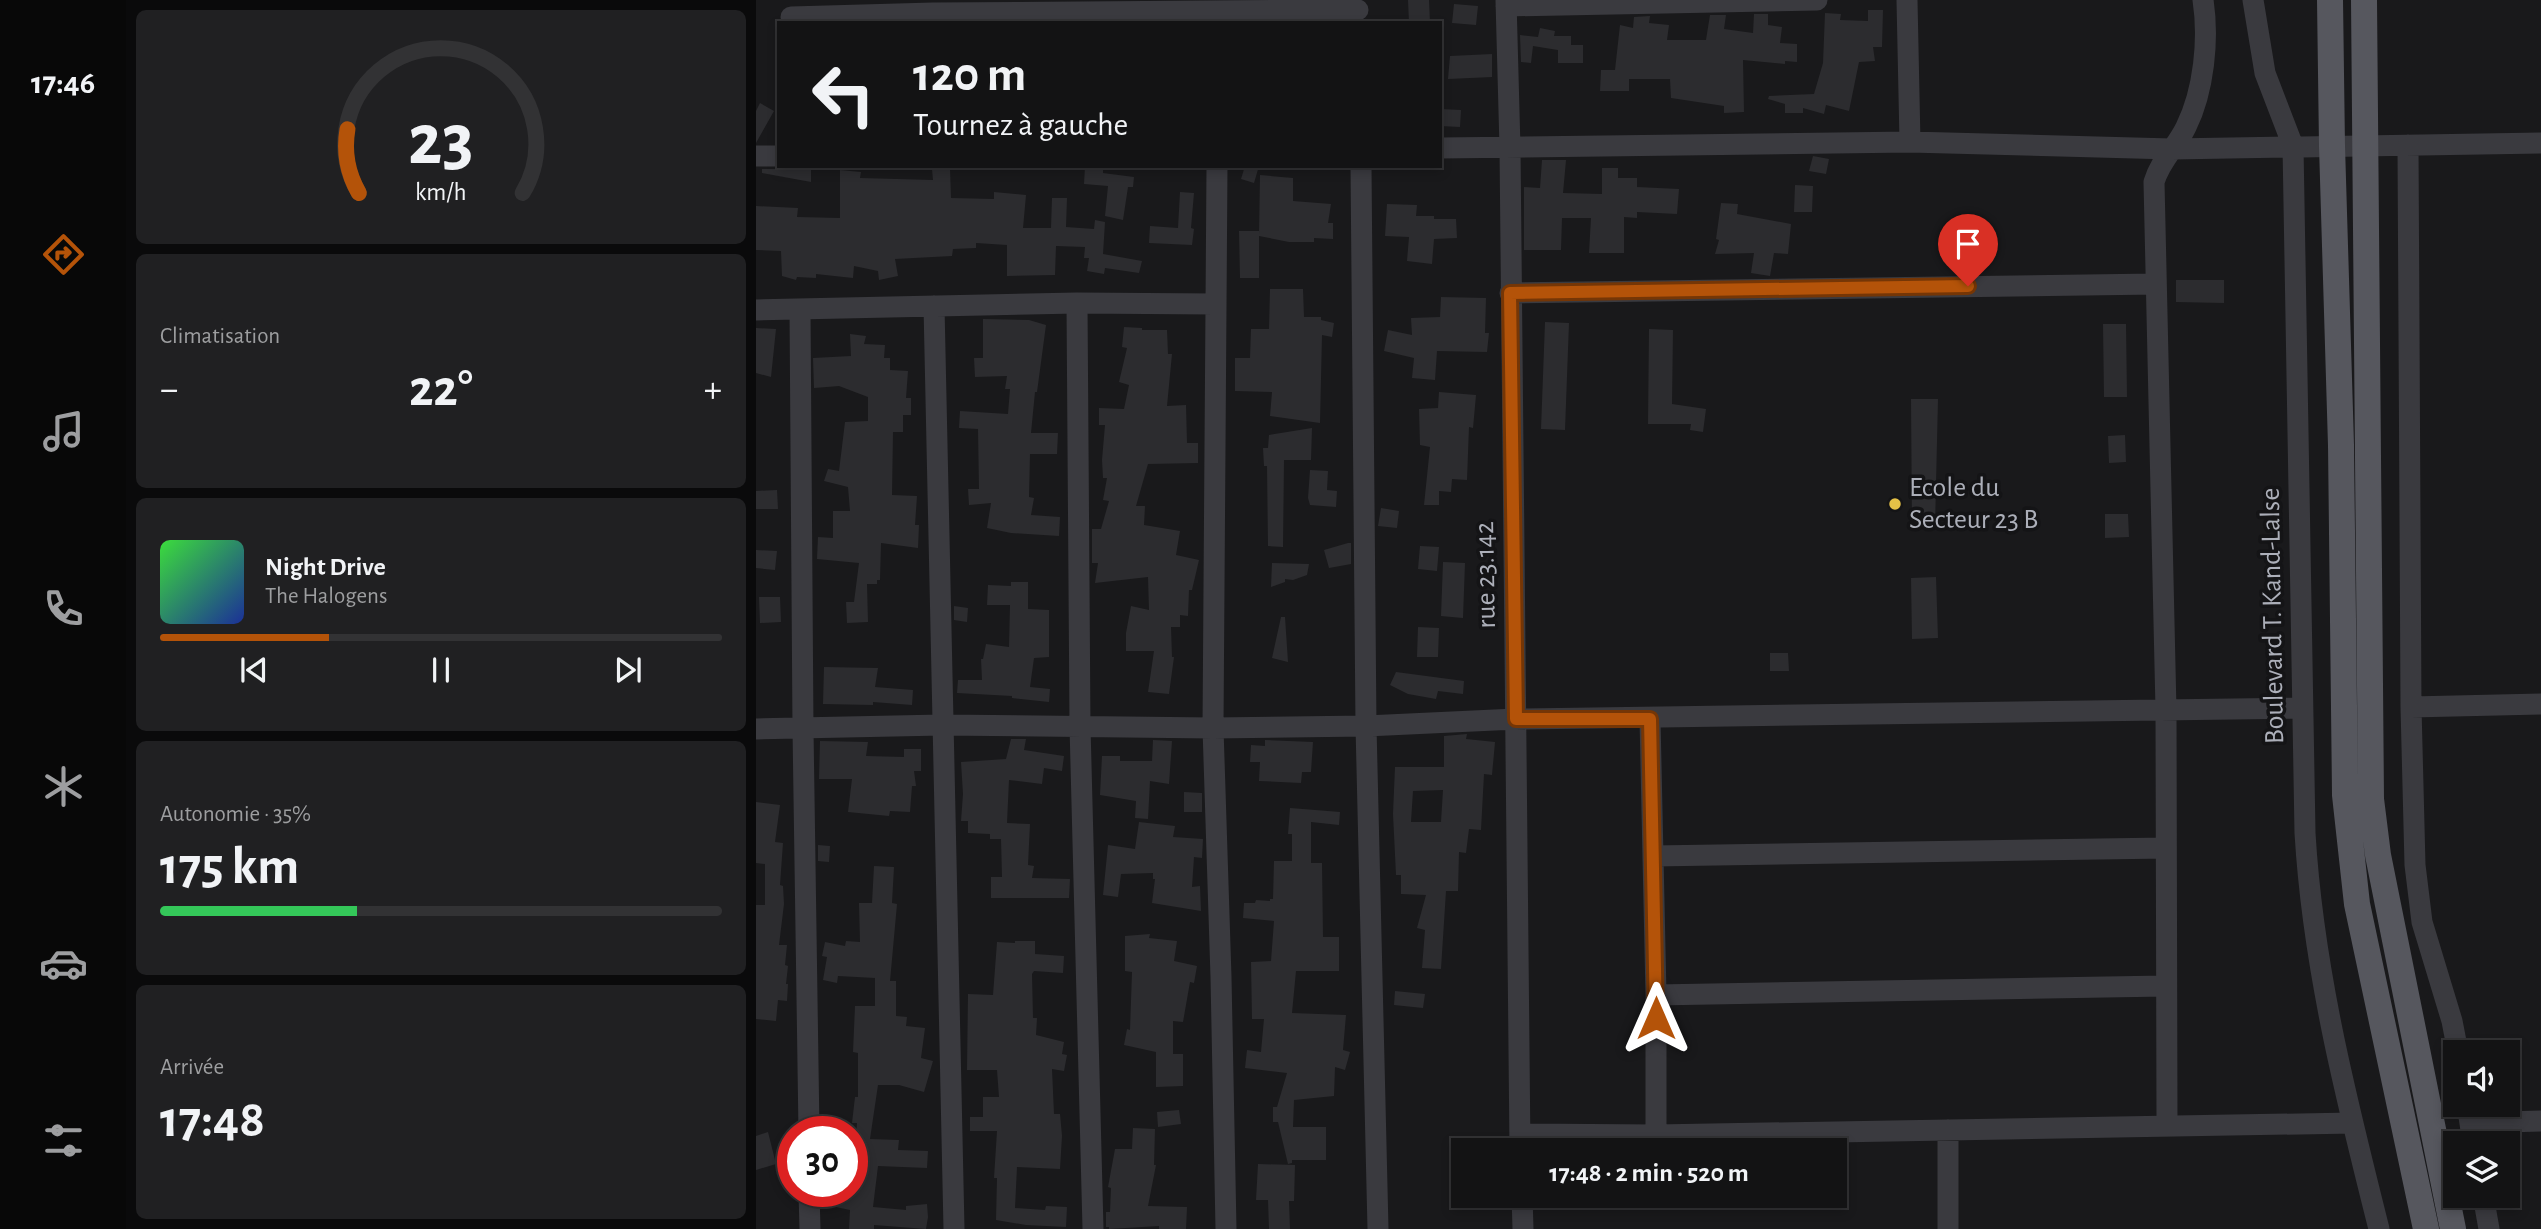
<!DOCTYPE html>
<html lang="fr">
<meta charset="utf-8">
<style>
body{margin:0;font-family:"Alegreya Sans",sans-serif;background:#202022;color:#f1f3f6;height:100vh;display:flex;flex-direction:column;font-size:26px;white-space:nowrap}
*{box-sizing:border-box;margin:0}
p{font-size:23px;color:#9d9ea0}
.icon{flex:none;width:38px;height:38px;fill:none;stroke:currentColor;stroke-width:2;stroke-linecap:round;stroke-linejoin:round}
.map{position:relative;flex:1;overflow:hidden}
.drawer{display:flex;flex-direction:column;gap:10px;padding:10px;background:#0a0a0b;width:630px}
.drawer>*{flex:none}
.hud{position:absolute;left:21px;top:21px;width:665px;height:147px;border-radius:0px;box-shadow:0 4px 10px #0003,0 0 0 2px #323234;background:#131314;color:#f1f3f6;overflow:hidden}
.buttons{position:absolute;left:1687px;top:1040px;display:grid;gap:14px}
.buttons a{display:grid;place-items:center;width:77px;height:77px;border-radius:0px;background:#131314;box-shadow:0 4px 10px #0003,0 0 0 2px #323234;font-size:35px}
.speed{position:absolute;left:21px;top:1116px;display:flex;gap:14px;font-size:35px;font-weight:700;text-align:center}
.speed>*{display:grid;place-content:center;width:91px;height:91px;border-radius:50%;background:#131314;box-shadow:0 4px 10px #0003,0 0 0 2px #323234;line-height:1}
.speed .limit{border:10px solid #d22;background:#fff;color:#111}
.pin{position:absolute;display:grid;place-items:center;width:60px;height:60px;color:#fff;margin:-72px -30px;border-radius:50% 50% 50% 0;rotate:-45deg;box-shadow:0 0 7px #0007}
.pin .icon{rotate:45deg}
.me{position:absolute;width:77px;margin:-38px;rotate:0deg;stroke-linejoin:round;filter:drop-shadow(0 0 5px #0008)}
.turn{display:flex;align-items:center;gap:24px;height:147px;padding:0 21px;font-size:32px}
.turn .icon{width:91px;height:91px;stroke-width:2.5}
.turn b{display:block;font-size:49px;line-height:60px}
.big{font-size:52px;font-weight:700;line-height:1.1}
.drawer .card{flex:1;display:flex;flex-direction:column;justify-content:center;gap:10px;min-width:0;padding:0 24px;border-radius:10px;background:#202022}
.drawer .dial{align-items:center;gap:0}
.dial svg{height:182px;overflow:visible;fill:none;stroke:#323234;stroke-width:7;stroke-linecap:round;text-anchor:middle}
.dial text{fill:#f1f3f6;stroke:none}
.song{display:flex;align-items:center;gap:21px}
.cover{width:84px;height:84px;border-radius:10px;background:linear-gradient(135deg,hsl(120 70% 55%),hsl(230 70% 35%))}
.played{height:7px;border-radius:4px;background:linear-gradient(90deg,#b45309 30%,#323234 30%)}
.keys{display:flex;justify-content:space-around;direction:ltr}
.heat{display:flex;justify-content:space-between;align-items:center;font-size:38px;direction:ltr}
.charge{height:10px;border-radius:5px;background:linear-gradient(90deg,#34c759 35%,#323234 0)}
.trip{position:absolute;left:695px;top:1138px;width:396px;height:70px;border-radius:0px;background:#131314;box-shadow:0 4px 10px #0003,0 0 0 2px #323234;font-weight:700;line-height:70px;text-align:center}
main{display:flex;flex:1;min-height:0}
.dock{display:flex;flex-direction:column;width:126px;justify-content:space-around;align-items:center;background:#080808;color:#9d9ea0}
.dock .icon{width:49px;height:49px}
.dock .active{color:#b45309}
.dock b{font-size:32px;color:#f1f3f6}
.map>svg:first-child{display:block}
.building{fill:#2c2c2f;fill-rule:evenodd}
.lines{fill:none;stroke-linecap:round;stroke-linejoin:round}
.minor{stroke:#3a3a3f;stroke-width:21}
.major{stroke:#56575e;stroke-width:26}
.route-casing{stroke:#753606;stroke-width:18}
.route{stroke:#b45309;stroke-width:12}
.poi-dot{fill:#e5c147;stroke:#141416;stroke-width:2.5}
.labels{text-anchor:middle;dominant-baseline:central;stroke-width:7;stroke-linejoin:round;paint-order:stroke}
.poi-label{font-size:28px;fill:#acafb9;stroke:#141416;text-anchor:start}
.street-label{font-size:28px;fill:#acafb9;stroke:#141416}
</style>
<main>
<nav class="dock">
<b>17:46</b>
<svg class="icon active" aria-label="directions" viewBox="0 0 24 24"><path d="M12 3l9 9-9 9-9-9zM9 14v-3h6M13 9l2 2-2 2"/></svg>
<svg class="icon" aria-label="music" viewBox="0 0 24 24"><path d="M9 18V5l10-2v13"/><circle cx="6" cy="18" r="3"/><circle cx="16" cy="16" r="3"/></svg>
<svg class="icon" aria-label="phone" viewBox="0 0 24 24"><path d="M5 4h4l2 5-3 2q2 4 5 5l2-3 5 2v4C11 20 4 13 5 4z"/></svg>
<svg class="icon" aria-label="climate" viewBox="0 0 24 24"><path d="M12 3v18M4 7l16 10M4 17L20 7"/></svg>
<svg class="icon" aria-label="car" viewBox="0 0 24 24"><path d="M5 17H2v-5l4-1 3-4h7l3 4 3 1v5h-3M9 17h6M6 11h13"/><circle cx="7" cy="17" r="2"/><circle cx="17" cy="17" r="2"/></svg>
<svg class="icon" aria-label="filters" viewBox="0 0 24 24"><path d="M4 7h16M4 17h16"/><circle cx="9" cy="7" r="2"/><circle cx="15" cy="17" r="2"/></svg>
</nav>
<section class="drawer">
<div class="card dial"><svg viewBox="0 0 100 80">
<path d="M14 69A42 42 0 1 1 86 69"/>
<path d="M14 69A42 42 0 0 1 9 41" stroke="#b45309"/>
<text x="50" y="56" font-size="32" font-weight="700">23</text>
<text x="50" y="72" font-size="11">km/h</text>
</svg></div>
<div class="card"><p>Climatisation</p>
<div class="heat"><a>−</a><b class="big">22°</b><a>+</a></div>
</div>
<div class="card">
<div class="song"><i class="cover"></i><div><b>Night Drive</b><p>The Halogens</p></div></div>
<div class="played"></div>
<div class="keys"><svg class="icon" aria-label="previous" viewBox="0 0 24 24"><path d="M18 5L8 12l10 7zM5 5v14"/></svg><svg class="icon" aria-label="pause" viewBox="0 0 24 24"><path d="M8 5v14M16 5v14"/></svg><svg class="icon" aria-label="next" viewBox="0 0 24 24"><path d="M6 5l10 7-10 7zM19 5v14"/></svg></div>
</div>
<div class="card"><p>Autonomie · 35%</p><b class="big">175 km</b><div class="charge"></div></div>
<div class="card"><p>Arrivée</p><b class="big">17:48</b></div>
</section>
<div class="map">
<svg width="1785" height="1229" viewBox="0 0 1785 1229">
<rect width="100%" height="100%" fill="#19191b"/>
<path class="building" d="M652,0H673L674,23H653Z
M698,4L722,6L720,25L696,23Z
M1112,10H1127L1126,47H1117L1119,61L1103,62L1093,111L1070,105L1068,114L1047,108V113H1029V104L1012,99L1013,96L1058,94L1067,63L1069,13L1085,14L1084,20L1112,21Z
M998,14H1012V25L1026,27L1024,43L1041,44V62L1029,61V64L987,60L988,112L968,113V106L915,98L914,79H873V91H844L845,70H859L864,25L877,28L878,17L894,16L893,23L913,25L911,40H950L954,15H970L968,29L997,33Z
M784,28L799,31L798,36H815V45H827V63H802V50L777,46L775,63L765,62L764,35L782,37Z
M736,54V77L692,79L694,56Z
M4,103L18,111L0,143V111Z
M684,109L705,110L704,127L684,126Z
M1057,156L1073,159L1070,174L1053,171Z
M786,160H810L807,193L846,194V168H862V178H881V187L923,189L921,214L881,212V218L868,217V253H833L835,218H806L805,250H768V187L784,188Z
M31,166L55,169V182L6,173V169H23Z
M329,166L347,167V173L378,177L377,187H372L367,220L349,216L352,186L328,184Z
M489,166H503L498,183L485,179Z
M194,168L195,198L238,199V192L270,195L267,228H295L296,198H311L310,227L338,229L339,220L349,222L347,254L386,261L383,273L349,268L348,274L331,271L333,258H328L329,247L300,246L299,275L251,276V245L220,243V248L197,249L196,256L139,259L142,276L123,280L122,271L98,266L97,278L60,274V278L41,277L40,280L26,276L25,251L0,250V206L42,208L41,217L84,218V170L105,172L104,178L177,180L176,169Z
M504,175L537,178V201L575,204L572,223H577V239L558,238V242H533L503,236Z
M1039,185L1057,186L1056,212H1038Z
M424,192L438,193L435,228L438,229L436,245L393,243L394,226L422,228Z
M965,203L982,204L981,214L1035,224L1032,254L1018,253L1014,276L995,273L998,253L959,254L963,240L960,239Z
M631,204L661,205L660,216H678V219H700L701,238L678,239L676,264L651,261L653,237L629,236Z
M483,231H503V278H484Z
M1420,280H1468V303L1420,302Z
M514,289H547L548,317H565V320L578,323L576,337L566,335L564,423L514,416L516,392L479,391V358H494L495,329H513Z
M685,297L730,298L729,333H733L731,352L681,351L679,380L656,378L658,358L628,351L632,330L656,335L655,318L684,317Z
M227,319L273,320L290,325L281,392H279L275,433H302L301,454H274L273,497L278,498L275,515L304,517L303,536L255,533L231,528L235,503L213,505L212,489H223L222,429L203,428L204,411L252,414L254,389H249L251,376L219,377L218,358H227Z
M789,322L813,323L809,430L785,429Z
M1347,324H1370L1371,397H1348Z
M368,327L386,328V330H411L412,354H416L411,406L430,405L431,443H442V463L392,464L380,506H389L388,525L424,531L420,555L443,560L436,590H433L432,616L424,615V627H415L416,657H418L413,694L392,692L398,651H370V633L375,606L393,610L392,577L339,583L342,563H336V529H345L353,501L347,500L351,478H347L346,460L349,425H343V408L368,409L373,385L363,382L371,348L366,347Z
M0,328L20,329L15,377L0,373Z
M893,329L917,330L916,404L950,409L947,432L934,430L935,424H892Z
M94,334L110,336L108,344L129,345L128,358H134V370L152,371L150,398H155V415H147V432H137L136,495L161,496L159,525H163L162,548L125,543L124,580H121V584H111L112,622L91,623L90,602H98L103,563L61,559L62,537L77,538V511H94L92,487L68,481L72,469L83,471L89,422L112,421V397L83,386L58,388L57,358L95,356Z
M683,392L720,395L717,428L713,427L711,480L696,479L695,492L683,491V505H668L674,447L664,445L663,409L682,408Z
M1155,399H1182L1179,527L1156,526Z
M556,428L555,460H528L527,547L512,546L511,466H508L507,448H512L513,435Z
M1369,435L1370,462L1353,463L1352,436Z
M554,470L572,471L571,490L581,491L580,507L554,505L552,498Z
M21,490L22,509H0V491Z
M625,508L643,511L641,528L622,526Z
M1349,514H1372L1373,537L1349,538Z
M592,543H595V564L573,568L568,550Z
M664,546L683,547L681,571L662,569Z
M0,550L21,551L19,570L0,568Z
M687,562L709,563L707,618L685,616Z
M516,563L553,564L551,575L537,580L529,579V582L515,587Z
M1180,577L1182,638L1156,639L1155,578Z
M255,582H272V609L293,610V657L278,658L274,687L294,689L293,702L256,698V696L201,693L202,680H226L225,659H227L230,644L253,647L254,605H231L232,585L255,586Z
M3,597H24L25,622L4,623Z
M198,606L212,608L211,622L198,620Z
M525,617H529L532,662L516,658Z
M662,627L683,628L682,657H661Z
M1014,653H1032L1033,671H1014Z
M68,667L122,668L119,687L157,690L156,705L117,702V705L67,704Z
M640,672L708,681L707,694L682,691L680,699L652,694L634,685Z
M711,734L710,739L739,742L736,775L728,774L725,830L713,829L710,853L703,852L702,891H690L685,969L666,968L669,930L661,928L670,895L645,894V875H640L637,814L639,767H688V736ZM687,790L685,822H655L657,791Z
M255,739H270L268,750L308,756L306,771L288,768L286,784L253,780L251,823L274,824L272,865L278,866L276,878L314,879L313,898H235V877H246L245,839H234V834L212,833V821H205L207,794L205,762L250,759Z
M397,740L416,741L413,784L394,781L392,819L379,818L380,801L344,795L346,756H364V761H396Z
M509,740L557,742L555,772H546L545,783L503,781L504,762H494L495,745L509,746Z
M64,741L112,742L110,756L148,757V749H165V771H158L160,786H156L154,812L134,811L133,816L92,812L96,779H63Z
M428,792L446,793V812H428Z
M0,802L24,805L19,842L27,843L24,885L27,886L28,904L23,945H31L29,965L32,966L30,984H32L31,1001L22,1000L20,1021L0,1019V905H9V864L0,863Z
M534,808L584,812L583,825L555,822V863H566L567,937H583V971H540L536,1013L590,1015L587,1050L594,1052L589,1070L579,1067L578,1096L538,1100L537,1127H570V1160H536V1163L532,1164L522,1122H517V1107H521L531,1073L489,1068L491,1050L505,1052L508,1019H496L495,962L515,961L518,921L487,918L488,903H499L500,900L514,901V899H517L518,861H536V834H532Z
M383,822L419,826L417,837L447,839L446,858L438,857L436,887L444,886L445,911L396,903L399,879H397V873L365,874L362,897L347,895L352,845L379,849Z
M62,845L74,846L73,862L62,861Z
M118,866L138,867L136,903L141,904L134,981H140V1016L151,1017L150,1026L169,1028L165,1058L177,1061L168,1092L143,1085H122L114,1139L143,1140L142,1150L172,1151L171,1168L122,1166L117,1207L150,1210V1206L171,1204L172,1217L170,1229L118,1225V1229H93L94,1210L66,1204L69,1192H96L101,1123H96L99,1097H102V1053L97,1052L99,1006H119V978L82,976L81,983L67,980L71,957L66,956L69,942L89,946L90,941L104,942L103,903H116Z
M394,934L393,938L421,941L418,961L441,966L438,983L434,982L427,1022L417,1021V1054H427V1086L400,1087V1052L368,1045L371,1029L374,1030L376,972L369,971V936Z
M259,941H279V954L308,956L307,973L278,971L276,974L277,1018H281L280,1035L308,1042L306,1054L311,1055L308,1071L296,1069L298,1114H304L306,1136L304,1169L261,1167L259,1208L289,1210L290,1206L311,1207L310,1227L270,1225L240,1220L241,1178H238L241,1131H214V1117H227V1097H243L241,1070H211L212,994L237,995L241,942L259,943Z
M639,991L669,994L667,1008L638,1005Z
M423,1110L425,1124L402,1127L401,1112Z
M377,1128L399,1129L398,1165H400L392,1206L431,1207L430,1229H403V1226L353,1229V1227H350V1212H354L355,1188L352,1187L359,1149H376Z
M12,1132L20,1164L0,1170V1136Z
M502,1164L539,1165L538,1201H533L534,1229H513L512,1200H500Z"/>
<g class="lines">
<path class="minor" d="M750,0L754,148L764,1150
M1151,0L1154,142
M1497,0L1509,73L1537,146L1549,833C1557,968 1590,1098 1623,1229
M750,6L1061,0
M35,17L177,13L602,10
M1652,145L1655,707L1659,865L1666,922L1696,1021L1702,1052
M684,148L1154,142L1416,149L1785,143
M0,156H23
M461,166L457,728L465,977L470,1229
M605,166L610,726L622,1229
M754,293L1400,284
M321,303L324,726L337,1229
M178,306L198,1229
M44,309L47,729L53,1132
M0,310L321,303L459,304
M1655,707L1785,704
M894,719L900,995V1135
M0,729L186,725L457,728L610,726L760,719L1546,708
M897,856L1410,848
M900,995L1409,986
M1711,1104L1717,1143
M1714,1123L1785,1121
M1411,1126L1410,710L1398,182C1405,159 1420,148 1430,127C1448,91 1453,39 1447,0
M1192,1130V1229
M764,1134L900,1135L1597,1123
M53,1192L54,1229
M766,1195L767,1229
M1727,1195L1733,1229"/>
<path class="major" d="M1574,0L1576,146L1585,445L1589,795L1601,904L1670,1229
M1608,0L1615,799L1622,855L1697,1229"/>
</g>
<g class="lines">
<g class="route-casing">
<path id="route" d="M900,1018L894,719H760L754,293L1212,286"/>
</g>
<use href="#route" class="route"/>
</g>
<circle class="poi-dot" cx="1139" cy="504" r="7"/>
<g class="labels">
<g class="poi-label">
<text x="1153" y="488">Ecole du<tspan x="1153" dy="32">Secteur 23 B</tspan></text>
</g>
<g class="street-label">
<text transform="translate(730 575) rotate(-91)">rue 23.142</text>
<text transform="translate(1517 616) rotate(-91)">Boulevard T. Kand-Lalse</text>
</g>
</g>
</svg>
<div class="buttons">
<a><svg class="icon" aria-label="sound" viewBox="0 0 24 24"><path d="M4 9h4l5-4v14l-5-4H4zM17 9q2 3 0 6"/></svg></a>
<a><svg class="icon" aria-label="layers" viewBox="0 0 24 24"><path d="M12 4l9 5-9 5-9-5zM3 14l9 5 9-5"/></svg></a>
</div>
<div class="speed"><div class="limit">30</div></div>
<div class="pin" style="left:1212px;top:286px;background:#d93025"><svg class="icon" aria-label="arrive" viewBox="0 0 24 24"><path d="M6 21V4h12l-3 4 3 4H6"/></svg></div>
<svg class="me" style="left:900px;top:1018px" viewBox="-20 -20 40 40"><path d="M0-17L14 15 0 8-14 15z" fill="#b45309" stroke="#fff" stroke-width="4"/></svg>
<div class="trip">17:48 · 2 min · 520 m</div>
<div class="hud">
<div class="turn"><svg class="icon" aria-label="left" viewBox="0 0 24 24"><path d="M17 20v-9H6M10 6l-5 5 5 5"/></svg><div><b>120 m</b>Tournez à gauche</div></div>
</div>
</div>
</main>
